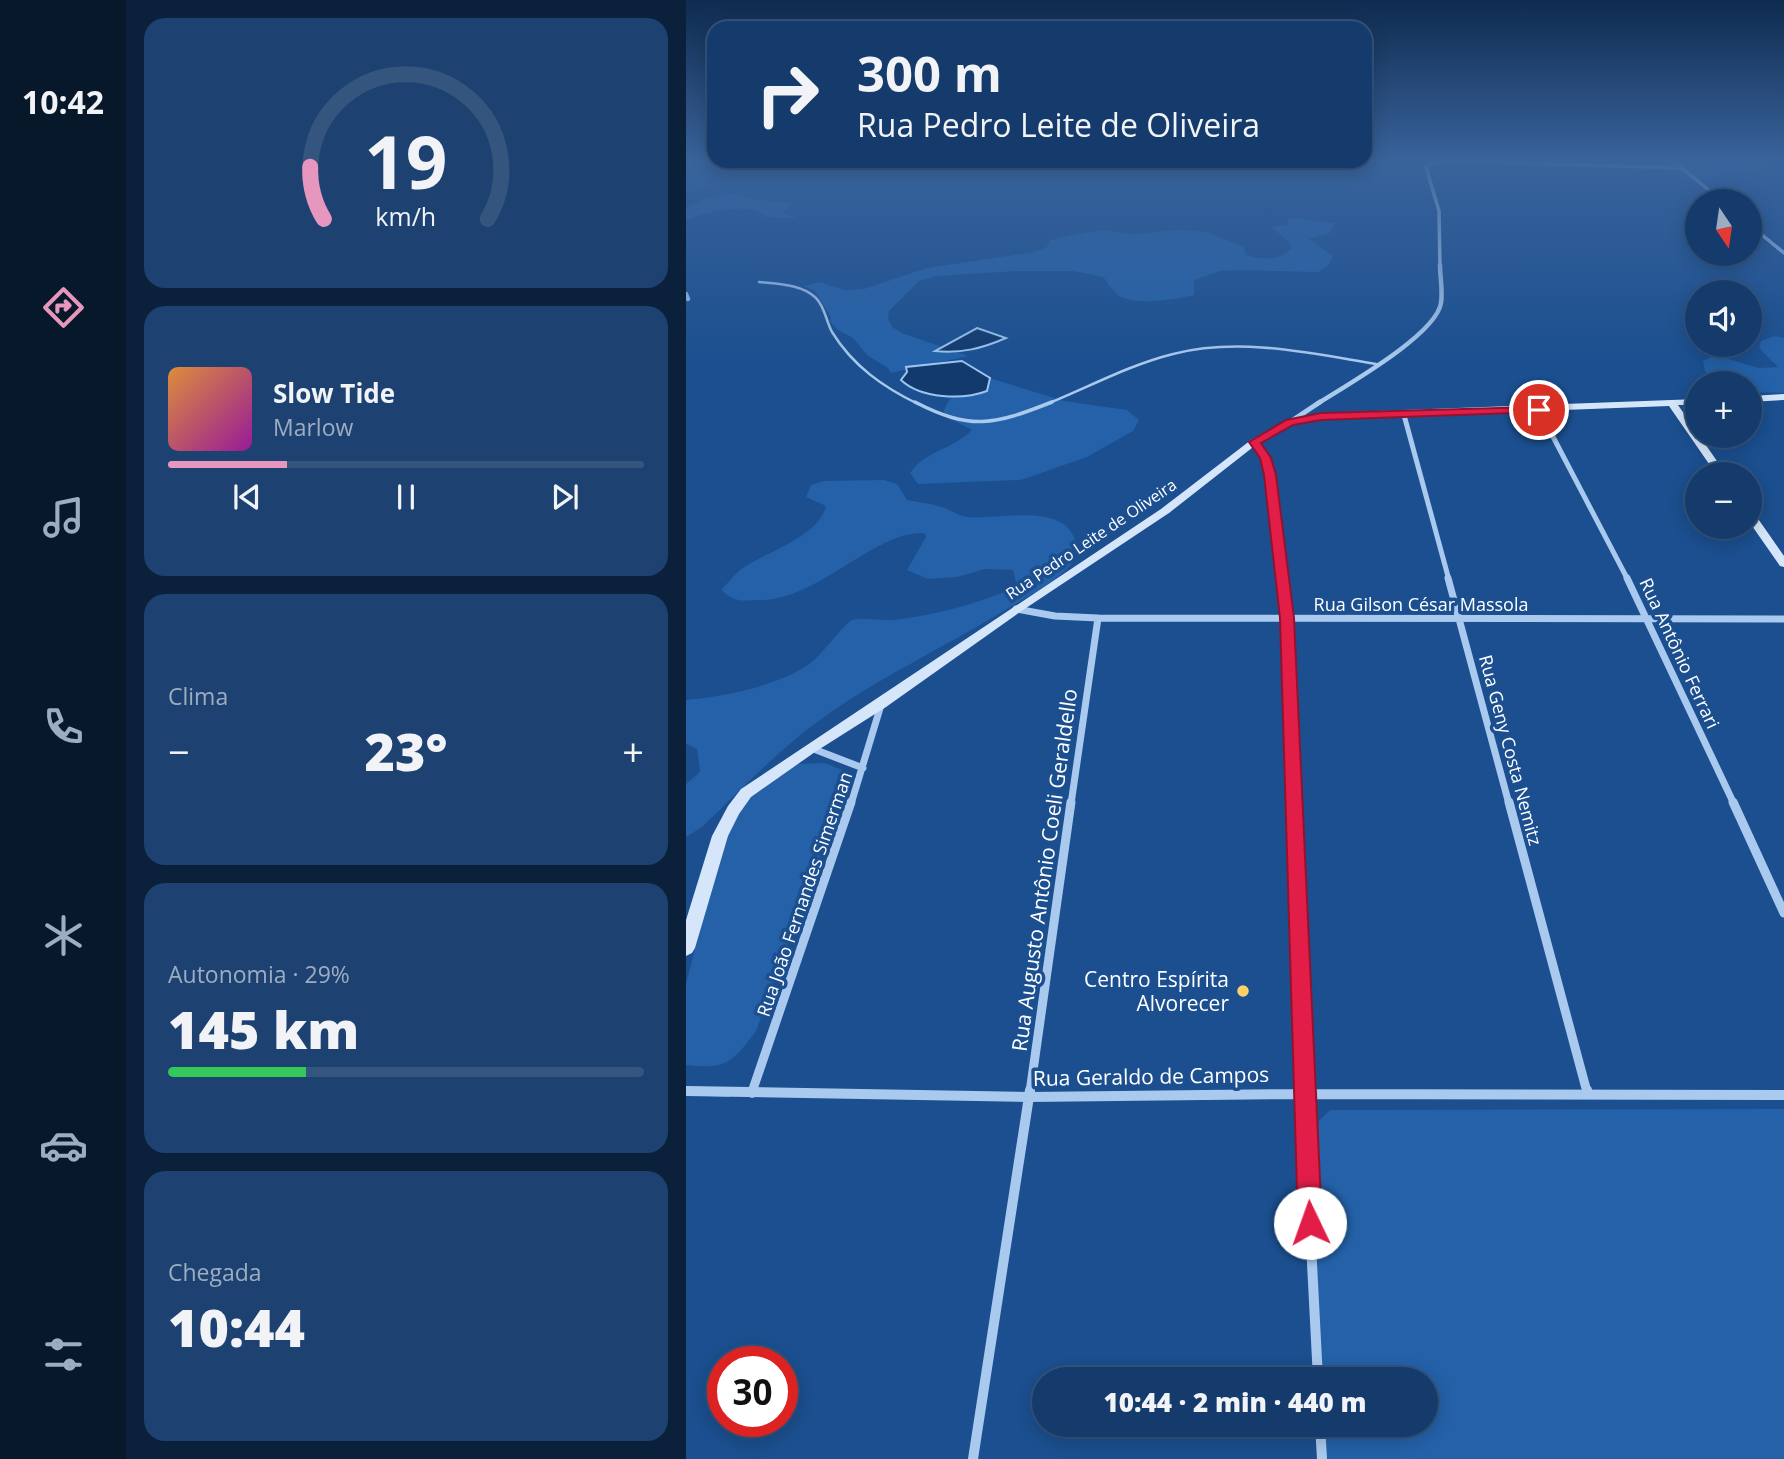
<!DOCTYPE html>
<html lang="pt">
<meta charset="utf-8">
<style>
body{margin:0;font-family:"Open Sans",sans-serif;background:#1d4271;color:#f1f3f6;height:100vh;display:flex;flex-direction:column;font-size:26px;white-space:nowrap}
*{box-sizing:border-box;margin:0}
p{font-size:23px;color:#9dadc1}
.icon{flex:none;width:38px;height:38px;fill:none;stroke:currentColor;stroke-width:2;stroke-linecap:round;stroke-linejoin:round}
.map{position:relative;flex:1;overflow:hidden}
.panel{display:flex;flex-direction:column;gap:18px;padding:18px;background:#0b203b;width:560px}
.panel>*{flex:none}
.top-card{position:absolute;left:21px;top:21px;width:665px;height:147px;border-radius:21px;box-shadow:0 4px 18px #0003,0 0 0 2px #33557e;background:#143b6b;color:#f1f3f6;overflow:hidden}
.needle{width:46px;rotate:167deg}
.buttons{position:absolute;left:999px;top:189px;display:grid;gap:14px}
.buttons a{display:grid;place-items:center;width:77px;height:77px;border-radius:50%;background:#143b6b;box-shadow:0 4px 18px #0003,0 0 0 2px #33557e;font-size:35px}
.speed{position:absolute;left:21px;top:1346px;display:flex;gap:14px;font-size:35px;font-weight:700;text-align:center}
.speed>*{display:grid;place-content:center;width:91px;height:91px;border-radius:50%;background:#143b6b;box-shadow:0 4px 18px #0003,0 0 0 2px #33557e;line-height:1}
.speed .limit{border:10px solid #d22;background:#fff;color:#111}
.pin{position:absolute;display:grid;place-items:center;width:60px;height:60px;color:#fff;margin:-30px;border:4px solid #fff;border-radius:50%;box-shadow:0 2px 7px #0007}
.me{position:absolute;width:77px;margin:-38px;rotate:357deg;stroke-linejoin:round;filter:drop-shadow(0 0 5px #0008)}
.turn{display:flex;align-items:center;gap:24px;height:147px;padding:0 35px;font-size:32px}
.turn .icon{width:91px;height:91px;stroke-width:2.5}
.turn b{display:block;font-size:49px;line-height:60px}
.big{font-size:52px;font-weight:800;line-height:1.1}
.panel .tile{flex:1;display:flex;flex-direction:column;justify-content:center;gap:10px;min-width:0;padding:0 24px;border-radius:21px;background:#1d4271}
.panel .dial{align-items:center;gap:0}
.dial svg{height:182px;overflow:visible;fill:none;stroke:#33557e;stroke-width:7;stroke-linecap:round;text-anchor:middle}
.dial text{fill:#f1f3f6;stroke:none}
.song{display:flex;align-items:center;gap:21px}
.cover{width:84px;height:84px;border-radius:10px;background:linear-gradient(135deg,hsl(30 70% 55%),hsl(300 70% 35%))}
.played{height:7px;border-radius:4px;background:linear-gradient(90deg,#e797bd 25%,#33557e 25%)}
.keys{display:flex;justify-content:space-around;direction:ltr}
.heat{display:flex;justify-content:space-between;align-items:center;font-size:38px;direction:ltr}
.charge{height:10px;border-radius:5px;background:linear-gradient(90deg,#34c759 29%,#33557e 0)}
.trip{position:absolute;left:346px;top:1367px;width:406px;height:70px;border-radius:35px;background:#143b6b;box-shadow:0 4px 18px #0003,0 0 0 2px #33557e;font-weight:800;line-height:70px;text-align:center}
main{display:flex;flex:1;min-height:0}
.dock{display:flex;flex-direction:column;width:126px;justify-content:space-around;align-items:center;background:#08182b;color:#9dadc1}
.dock .icon{width:49px;height:49px}
.dock .current{color:#e797bd}
.dock b{font-size:32px;color:#f1f3f6}
.map>svg:first-child{display:block}
.green{fill:#2461a8}
.water{fill:#123a6d;stroke:#9cc4f0;stroke-width:2}
.lines{fill:none;stroke-linecap:round;stroke-linejoin:round}
.stream{stroke:#9cc4f0;stroke-width:4.5}
.lane-far1{stroke:#a9c9ee;stroke-width:2.5}
.lane{stroke:#a9c9ee;stroke-width:3.5}
.street-far5{stroke:#a9c9ee;stroke-width:3.5}
.street-far4{stroke:#a9c9ee;stroke-width:4.5}
.street-far3{stroke:#a9c9ee;stroke-width:5}
.street-far2{stroke:#a9c9ee;stroke-width:7}
.street-far1{stroke:#a9c9ee;stroke-width:9}
.street{stroke:#a9c9ee;stroke-width:10}
.secondary{fill:#d6e6fa;fill-rule:evenodd}
.route{fill:#e11d48;stroke:#92132f;stroke-width:2}
.poi-dot{fill:#ffd166;stroke:#1b4f8f;stroke-width:2.5}
.labels{text-anchor:middle;dominant-baseline:central;stroke-width:7;stroke-linejoin:round;paint-order:stroke}
.far-street-label{font-size:16px;fill:#fff;stroke:#1b4f8f}
.street-label{font-size:18px;fill:#fff;stroke:#1b4f8f}
.near-street-label{font-size:21px;fill:#fff;stroke:#1b4f8f}
.near-poi-label{font-size:21px;fill:#fff;stroke:#1b4f8f;text-anchor:end}
</style>
<main>
<nav class="dock">
<b>10:42</b>
<svg class="icon current" aria-label="directions" viewBox="0 0 24 24"><path d="M12 3l9 9-9 9-9-9zM9 14v-3h6M13 9l2 2-2 2"/></svg>
<svg class="icon" aria-label="music" viewBox="0 0 24 24"><path d="M9 18V5l10-2v13"/><circle cx="6" cy="18" r="3"/><circle cx="16" cy="16" r="3"/></svg>
<svg class="icon" aria-label="phone" viewBox="0 0 24 24"><path d="M5 4h4l2 5-3 2q2 4 5 5l2-3 5 2v4C11 20 4 13 5 4z"/></svg>
<svg class="icon" aria-label="climate" viewBox="0 0 24 24"><path d="M12 3v18M4 7l16 10M4 17L20 7"/></svg>
<svg class="icon" aria-label="car" viewBox="0 0 24 24"><path d="M5 17H2v-5l4-1 3-4h7l3 4 3 1v5h-3M9 17h6M6 11h13"/><circle cx="7" cy="17" r="2"/><circle cx="17" cy="17" r="2"/></svg>
<svg class="icon" aria-label="filters" viewBox="0 0 24 24"><path d="M4 7h16M4 17h16"/><circle cx="9" cy="7" r="2"/><circle cx="15" cy="17" r="2"/></svg>
</nav>
<section class="panel">
<div class="tile dial"><svg viewBox="0 0 100 80">
<path d="M14 69A42 42 0 1 1 86 69"/>
<path d="M14 69A42 42 0 0 1 8 46" stroke="#e797bd"/>
<text x="50" y="56" font-size="32" font-weight="700">19</text>
<text x="50" y="72" font-size="11">km/h</text>
</svg></div>
<div class="tile">
<div class="song"><i class="cover"></i><div><b>Slow Tide</b><p>Marlow</p></div></div>
<div class="played"></div>
<div class="keys"><svg class="icon" aria-label="previous" viewBox="0 0 24 24"><path d="M18 5L8 12l10 7zM5 5v14"/></svg><svg class="icon" aria-label="pause" viewBox="0 0 24 24"><path d="M8 5v14M16 5v14"/></svg><svg class="icon" aria-label="next" viewBox="0 0 24 24"><path d="M6 5l10 7-10 7zM19 5v14"/></svg></div>
</div>
<div class="tile"><p>Clima</p>
<div class="heat"><a>−</a><b class="big">23°</b><a>+</a></div>
</div>
<div class="tile"><p>Autonomia · 29%</p><b class="big">145 km</b><div class="charge"></div></div>
<div class="tile"><p>Chegada</p><b class="big">10:44</b></div>
</section>
<div class="map">
<svg width="1098" height="1459" viewBox="0 0 1098 1459">
<rect width="100%" height="100%" fill="#1b4f8f"/>
<path class="green" d="M0,159L45,161L10,169L8,175L26,185L0,193Z
M979,159H1000L1021,167L1032,161L1029,159H1087L1075,170L1028,175L1026,179C1006,180 988,181 979,159Z
M48,194L66,199L108,203L97,213L112,218L81,217C64,201 19,212 0,220V208L21,198Z
M609,218L649,223L644,233L623,239L647,256L643,264L632,272L552,270L534,271L508,280V295C488,299 440,309 427,290C423,286 422,282 417,277L387,271H330L250,276L233,281L203,311L202,319L206,327L216,333L282,356L205,373L202,368L181,355L167,338L152,330L144,321L145,317L129,291L118,286L133,282L158,290L178,289L241,268L348,252L361,247L364,240L414,230L449,234L491,230L520,232L557,246L560,255C575,260 595,261 606,248L602,241L585,227L602,225V220Z
M1088,336L1098,338V393L1064,392V383H1036L1019,371L1017,361L1030,355L1072,368L1092,367L1073,348L1075,341Z
M294,375L378,401L441,410L453,420L447,431L401,457L335,480L232,484L224,473C240,450 268,449 286,430L257,415C261,395 278,386 294,375Z
M198,480L211,484L221,500C231,502 242,503 252,506C262,508 272,516 282,517C312,521 387,498 391,550C393,572 333,601 316,612C255,649 192,678 134,720C91,751 55,790 16,827L0,837V784L14,772L11,749L0,744V700C40,696 93,686 126,662C136,654 160,622 166,620C179,617 194,621 208,620C250,615 293,603 331,587L327,570L299,569L271,577L242,579L221,570L240,537L238,533C188,531 134,599 75,600C57,600 51,604 35,590C41,584 47,576 54,570C77,553 133,537 140,506L120,497L125,485L138,481Z
M139,763L156,770L161,786L70,1031C47,1062 40,1070 0,1065V984L32,859L48,818L66,793L112,764Z
M1098,1109V1459H639L637,1425L740,1424V1379H634L620,1133L644,1110Z"/>
<path class="water" d="M291,328L320,338C297,348 275,354 249,351Z
M276,361L304,378L301,391C277,400 235,399 215,380L221,372L220,367Z"/>
<g class="lines">
<path class="stream" d="M0,294L2,299"/>
<path class="lane-far1" d="M73,282C91,284 116,284 130,298C139,307 140,321 146,332C167,366 197,387 232,404
M361,404C403,387 443,365 487,354C554,337 623,353 690,364"/>
<path class="lane" d="M229,402C285,431 308,425 366,402"/>
<path class="street-far5" d="M985,159L1036,201
M1064,225L1098,253
M754,267L753,211L740,167L743,164L769,161L995,168"/>
<path class="street-far4" d="M631,404C659,386 750,335 755,303C757,291 754,277 754,265"/>
<path class="street-far3" d="M853,410L942,580
M718,415L763,580
M604,422L634,402
M568,442L580,458L584,475L596,580"/>
<path class="street-far2" d="M596,578L601,618L607,804
M762,578L823,804
M941,578L1048,804
M330,609L369,616L412,618L1098,619
M125,748L177,768
M165,804L195,705
M385,804L412,618"/>
<path class="street-far1" d="M607,802L617,1092
M823,802L901,1092
M1047,802L1098,913
M0,1091L43,1092
M66,1092L165,802
M344,1092L385,802"/>
<path class="street" d="M617,1090L632,1379
M901,1090L902,1094
M0,1091L343,1097L617,1094L1098,1095
M66,1093L67,1090
M634,1424L636,1459
M287,1459L344,1090"/>
<path class="secondary" d="M1098,394V400L1064,402V396Z
M1012,399V405H992L1040,474H1030L983,406L635,419L607,424L571,444L483,513L334,612L200,707L129,752L65,797L53,814L42,836L9,948L6,953L0,956V920L26,836L42,806L55,789L475,509L565,440L601,420L635,413Z
M1064,512L1068,513L1098,556V567L1094,566L1064,523Z"/>
</g>
<linearGradient id="sky" x2="0" y2="1"><stop stop-color="#0f2b4f"/><stop offset="0.44" stop-color="#39639b"/><stop offset="1" stop-color="#39639b" stop-opacity="0"/></linearGradient>
<rect width="1098" height="363" fill="url(#sky)"/>
<path class="route" d="M853,407L857,408V412L635,420L607,425L575,443L585,458L590,475L608,618L636,1223L632,1232L624,1235L615,1232L612,1223L594,618L578,475L574,458L563,442L600,420L635,413Z"/>
<circle class="poi-dot" cx="557" cy="991" r="7"/>
<g class="labels">
<g class="far-street-label">
<text transform="translate(405 539) rotate(-34)">Rua Pedro Leite de Oliveira</text>
</g>
<g class="street-label">
<text x="735" y="604">Rua Gilson César Massola</text>
<text transform="translate(994 653) rotate(65)">Rua Antônio Ferrari</text>
<text transform="translate(825 750) rotate(75)">Rua Geny Costa Nemitz</text>
<text transform="translate(118 894) rotate(-71)">Rua João Fernandes Simerman</text>
</g>
<g class="near-street-label">
<text transform="translate(358 870) rotate(-82)">Rua Augusto Antônio Coeli Geraldello</text>
<text transform="translate(465 1076) rotate(-1)">Rua Geraldo de Campos</text>
</g>
<g class="near-poi-label">
<text x="543" y="979">Centro Espírita<tspan x="543" dy="24">Alvorecer</tspan></text>
</g>
</g>
</svg>
<div class="buttons">
<a><svg class="needle" viewBox="-14 -14 28 28"><path d="M0-13l5 13h-10z" fill="#e53935"/><path d="M0 13l5-13h-10z" fill="#9dadc1"/></svg></a>
<a><svg class="icon" aria-label="sound" viewBox="0 0 24 24"><path d="M4 9h4l5-4v14l-5-4H4zM17 9q2 3 0 6"/></svg></a>
<a>+</a>
<a>−</a>
</div>
<div class="speed"><div class="limit">30</div></div>
<div class="pin" style="left:853px;top:410px;background:#d93025"><svg class="icon" aria-label="arrive" viewBox="0 0 24 24"><path d="M6 21V4h12l-3 4 3 4H6"/></svg></div>
<svg class="me" style="left:624px;top:1223px" viewBox="-20 -20 40 40"><circle r="19" fill="#fff"/><path d="M0-13L10 11 0 6-10 11z" fill="#e11d48"/></svg>
<div class="trip">10:44 · 2 min · 440 m</div>
<div class="top-card">
<div class="turn"><svg class="icon" aria-label="right" viewBox="0 0 24 24"><path d="M7 20v-9h11M14 6l5 5-5 5"/></svg><div><b>300 m</b>Rua Pedro Leite de Oliveira</div></div>
</div>
</div>
</main>
